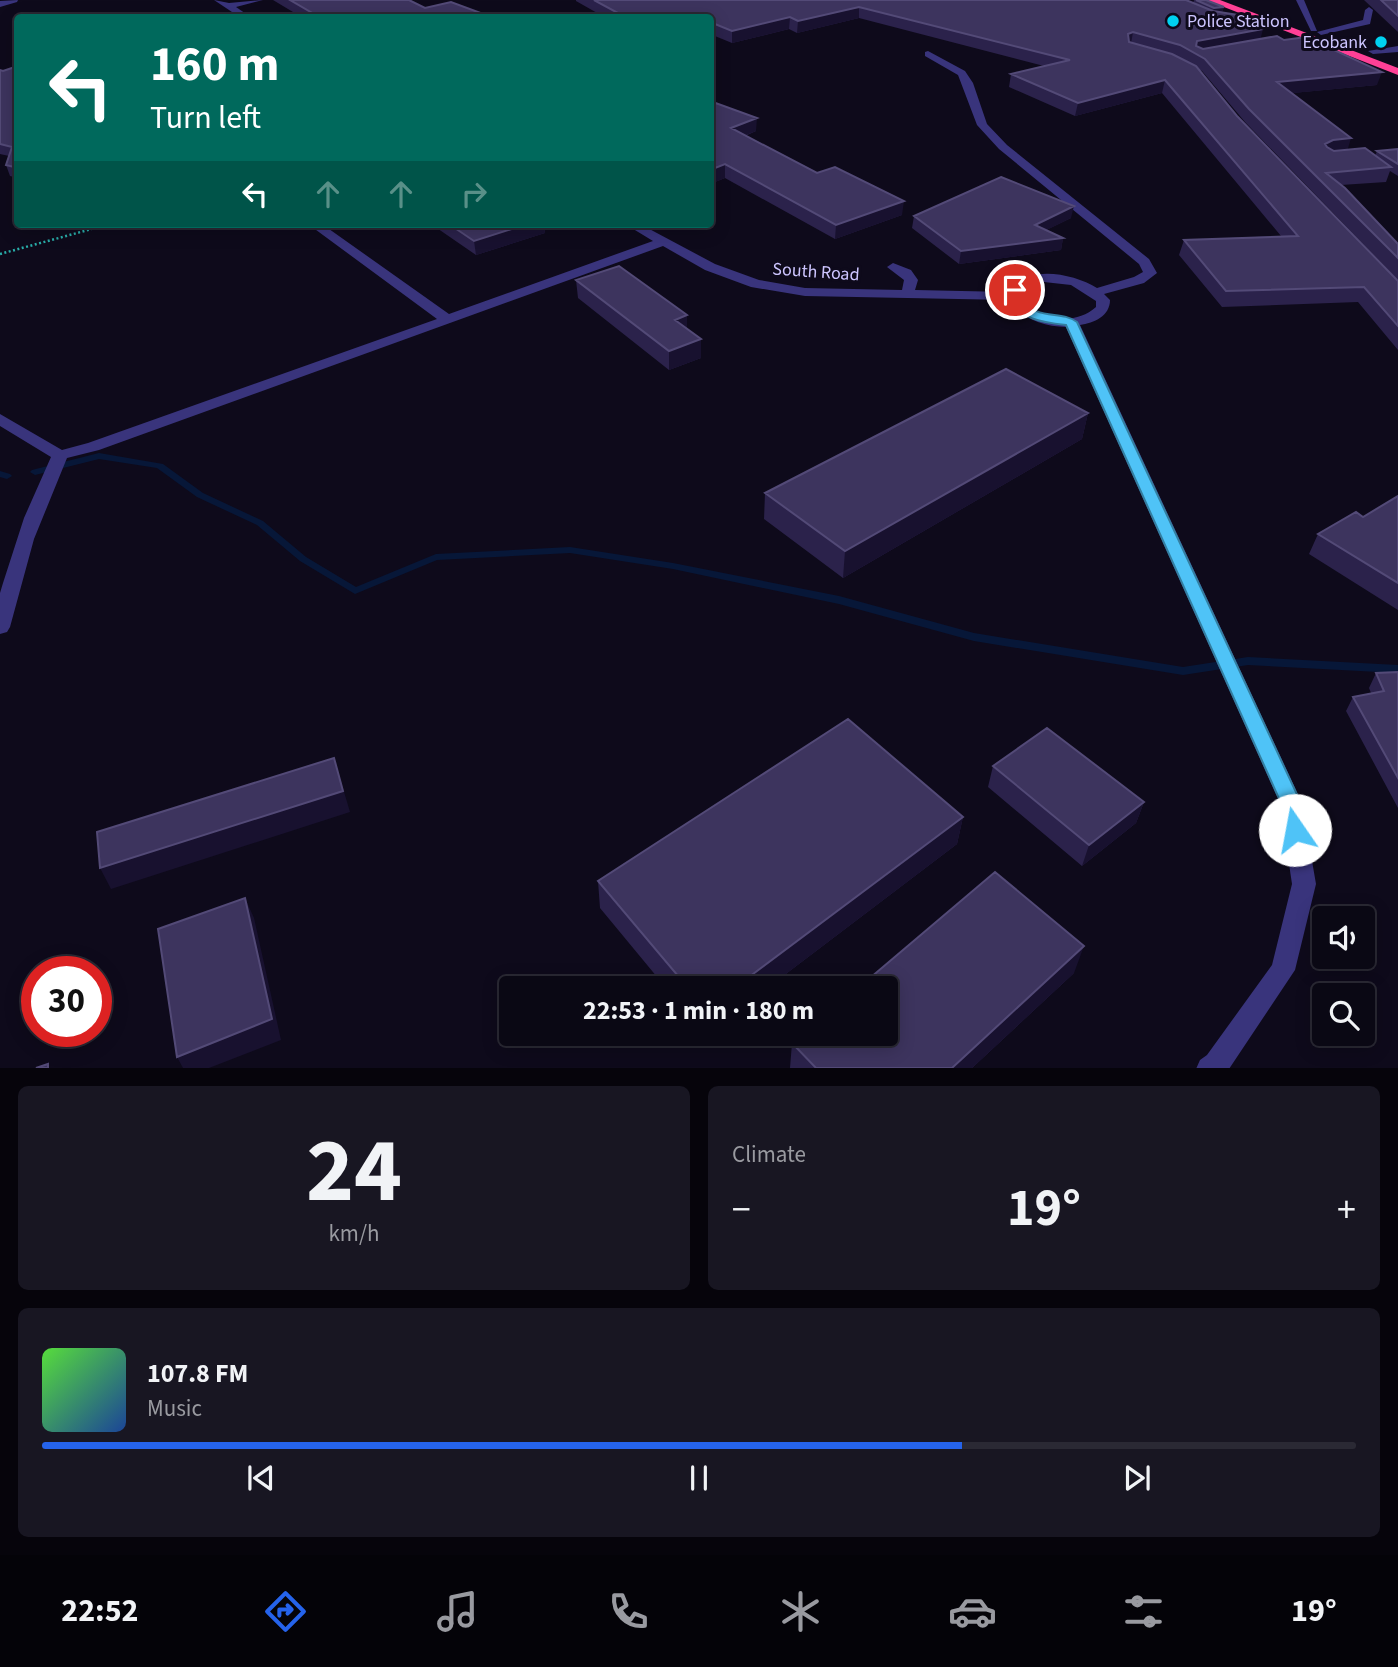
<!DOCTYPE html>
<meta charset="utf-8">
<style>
body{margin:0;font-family:"Source Sans 3",sans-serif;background:#181622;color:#f1f3f6;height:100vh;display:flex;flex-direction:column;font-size:26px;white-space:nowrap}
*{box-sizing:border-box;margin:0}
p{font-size:23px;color:#999aa0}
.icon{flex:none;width:38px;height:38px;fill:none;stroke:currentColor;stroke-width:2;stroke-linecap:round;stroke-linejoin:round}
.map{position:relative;height:1068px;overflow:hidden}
.panel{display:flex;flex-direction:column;gap:18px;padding:18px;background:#06040b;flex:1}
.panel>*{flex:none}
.top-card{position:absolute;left:14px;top:14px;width:700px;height:214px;border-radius:7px;box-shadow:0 4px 18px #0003,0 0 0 2px #2a2934;background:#00695c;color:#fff;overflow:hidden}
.tools{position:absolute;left:1312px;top:906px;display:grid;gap:14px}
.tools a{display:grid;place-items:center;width:63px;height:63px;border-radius:7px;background:#0a0814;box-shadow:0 4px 18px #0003,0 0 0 2px #2a2934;font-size:35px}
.speed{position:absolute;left:21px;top:956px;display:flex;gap:14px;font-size:35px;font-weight:700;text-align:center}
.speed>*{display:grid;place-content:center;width:91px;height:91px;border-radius:50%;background:#0a0814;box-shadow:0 4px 18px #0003,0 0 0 2px #2a2934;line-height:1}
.speed .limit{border:10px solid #d22;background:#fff;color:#111}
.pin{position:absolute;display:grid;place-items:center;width:60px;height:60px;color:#fff;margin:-30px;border:4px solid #fff;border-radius:50%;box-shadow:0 2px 7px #0007}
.me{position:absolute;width:77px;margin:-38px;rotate:348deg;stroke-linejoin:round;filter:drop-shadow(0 0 5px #0008)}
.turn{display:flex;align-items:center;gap:24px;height:147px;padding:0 21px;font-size:32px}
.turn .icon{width:91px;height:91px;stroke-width:2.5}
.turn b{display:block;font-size:49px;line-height:60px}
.lanes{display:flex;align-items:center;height:66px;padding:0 21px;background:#0003;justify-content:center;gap:35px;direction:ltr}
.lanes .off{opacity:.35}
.big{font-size:52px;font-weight:700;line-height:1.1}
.panel .tile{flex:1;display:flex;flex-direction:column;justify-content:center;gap:10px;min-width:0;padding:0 24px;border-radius:10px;background:#181622}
.panel .dial{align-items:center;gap:0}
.dial b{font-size:91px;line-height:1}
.song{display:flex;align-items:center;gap:21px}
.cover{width:84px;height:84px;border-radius:10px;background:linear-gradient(135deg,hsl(110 70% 55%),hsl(220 70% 35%))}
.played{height:7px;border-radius:4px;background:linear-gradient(90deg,#2563eb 70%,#2a2934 70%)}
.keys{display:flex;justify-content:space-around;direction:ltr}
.heat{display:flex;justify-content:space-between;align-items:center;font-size:38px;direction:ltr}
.panel .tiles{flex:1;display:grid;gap:18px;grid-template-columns:1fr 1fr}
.tile:last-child{grid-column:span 2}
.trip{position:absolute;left:499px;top:976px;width:399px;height:70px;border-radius:7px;background:#0a0814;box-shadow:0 4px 18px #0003,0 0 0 2px #2a2934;font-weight:700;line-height:70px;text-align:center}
.tabs{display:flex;height:112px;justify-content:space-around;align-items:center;background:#040308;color:#999aa0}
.tabs .icon{width:49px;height:49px}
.tabs .current{color:#2563eb}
.tabs b{font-size:32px;color:#f1f3f6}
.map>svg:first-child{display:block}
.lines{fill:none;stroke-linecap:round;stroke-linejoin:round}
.stream{fill:#071738;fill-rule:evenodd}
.path{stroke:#29aeaa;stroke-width:2.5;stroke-dasharray:2 2.5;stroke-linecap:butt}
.minor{fill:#39347c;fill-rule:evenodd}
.highway{fill:#ff4096;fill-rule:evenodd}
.wall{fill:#2b224b}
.shaded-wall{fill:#18112f}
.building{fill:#3d345e;stroke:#534a77;stroke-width:2}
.route{fill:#4fc3f7;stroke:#337fa1;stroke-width:2}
.poi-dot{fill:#00d1f0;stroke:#0e0a1b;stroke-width:2.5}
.labels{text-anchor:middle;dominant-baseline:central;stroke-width:6;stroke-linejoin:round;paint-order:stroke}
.far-poi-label{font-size:18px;fill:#cdc5ff;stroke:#0e0a1b;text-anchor:start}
.far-street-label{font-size:18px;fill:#cdc5ff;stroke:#0e0a1b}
</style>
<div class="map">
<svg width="1398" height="1069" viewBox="0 0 1398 1069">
<rect width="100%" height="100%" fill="#0e0a1b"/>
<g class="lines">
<path class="stream" d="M99,453L163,464L203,493L263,521L306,557L356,587L436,554L570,547L673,563L839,596L974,633L1183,667L1248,657L1398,665V673L1248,665L1183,675L974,641L839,604L673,569L570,553L437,560L355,594L300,561L257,525L197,497L157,468L99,459L35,475L30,472L32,470Z
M0,471L10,474L12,476L7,479L0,477Z"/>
<path class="path" d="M0,254L110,224"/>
<path class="minor" d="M18,0L17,2L0,7V1Z
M214,0L229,3L263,0L236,7L252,18H241Z
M1296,0H1304L1317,31H1311Z
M1369,7L1373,10L1370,24L1321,35L1317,32L1363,20L1365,10Z
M1398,46V52L1373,54L1368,51Z
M928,51L965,71L973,83L987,124L1007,145L1149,259L1157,273L1144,283L1104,294L1110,300C1110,316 1094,323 1080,325L1302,803L1316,884L1295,970L1229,1069H1196L1200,1060L1207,1055L1272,965L1292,884L1280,803L1066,327C1043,326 1022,319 1009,300L805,296L751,287L705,270L663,246L99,450L67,458L34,539L10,627L7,632L0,634V593L3,583L24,518L51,457L0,426V414L62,450L88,443L437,319L308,224H322L449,314L653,241L625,224H640L715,264L759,280L805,288L902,290L904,280L887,267L893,263L911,270L918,280L915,290L1008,292C1026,264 1072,273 1097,288L1134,277L1143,272L1139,264L999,149L977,125L958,75L925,56V52ZM1044,282L1071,285L1096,301V307C1074,327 1037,320 1020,296L1026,287Z"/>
<path class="highway" d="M1206,0H1220L1398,68V75Z"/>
</g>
<path class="wall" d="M273,0H409L425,8L494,18H303Z
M576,0H1186L1193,3L1194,0H1206L1224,7L1222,12L1260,39L1377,85L1292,93L1347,149L1375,156L1377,151L1398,149V176L1390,171L1386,182L1341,185L1398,244V280L1245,122L1202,71L1198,69L1237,116L1398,281V350L1358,302L1222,307L1179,255L1184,240L1281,236L1162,93L1075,116L1009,87L1011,74L1044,66L859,18L797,33L789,29L732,43L710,34V18H606L576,1Z
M1364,0H1398V32Z
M18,66V178L10,176L6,165L9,156L0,154V70L3,71Z
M710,101L756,131L745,136L902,215L835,239L725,178L710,184Z
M914,216L1071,218L1046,230L1063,238L1061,250L959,264L912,228Z
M431,224H544L545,233L476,255Z
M576,280L687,315V329L701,339V358L669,370L578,298Z
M1088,413L1082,439L843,578L764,519L765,493Z
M1398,496V610L1309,554L1318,534L1363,517Z
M1398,672V808L1346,711L1353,697L1371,693L1369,688L1376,673Z
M993,766L1144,802L1136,823L1082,866L988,787Z
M963,817L957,844L766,989H667L600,908L598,881Z
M1074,973L972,1068H790L792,1043Z"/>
<path class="shaded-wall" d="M859,7V18L797,33L798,21Z
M1224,7L1222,12H1213L1214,8Z
M790,17L789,29L732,43V31Z
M1263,29L1260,41L1194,53L1197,41Z
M1133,32L1131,44L1125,46L1128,34Z
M1382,72L1377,85L1273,95L1277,82Z
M1165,80L1162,93L1075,116L1078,103Z
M757,118L756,131L731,141V128Z
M1351,138L1347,152L1328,154L1325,144L1333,140Z
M725,164V178L710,184V170Z
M904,201L902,215L835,239L836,225Z
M1074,206L1071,218L1033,237L1035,225Z
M527,224H544L545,233L476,255L474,241Z
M1063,238L1061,250L959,264L961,251Z
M687,315V334L675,320Z
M701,339V358L669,370V351Z
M1088,413L1082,439L843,578L845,551Z
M334,758L350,812L111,889L100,868Z
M1144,802L1136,823L1082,866L1089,845Z
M963,817L957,844L766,989H733Z
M245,898L254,918L281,1040L209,1068H183L177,1057Z
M1084,946L1074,973L972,1068H952Z"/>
<path class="building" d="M290,0H409L425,8L451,2L494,18H321Z
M594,0H1186L1213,11L1238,15L1263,29L1197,41L1196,46L1203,49L1277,36L1284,40L1306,37L1382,72L1277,82L1351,138L1333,140L1325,144L1327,147L1334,151L1365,148L1391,167L1326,173L1345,188L1398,244V258L1249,109L1205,59L1180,45L1133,32L1128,34L1129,42L1172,54L1196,66L1237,116L1398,281V326L1364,287L1226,291L1184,240L1298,236L1165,80L1078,103L1011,74L1070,60L859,7L798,21L790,17L732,31L710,22V18H701L697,16L688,18H627Z
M1196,0H1206L1224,7L1214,8Z
M1381,0H1398V16Z
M18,66V168L6,165L12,147L0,144V70L3,71Z
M710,101L757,118L731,128L817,173L835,167L904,201L836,225L725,164L710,170Z
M1398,149V164L1377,151Z
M1001,177L1074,206L1035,225L1063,238L961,251L914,216Z
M449,224H527L474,241Z
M619,266L687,315L675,320L701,339L669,351L576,280Z
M1006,369L1088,413L845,551L765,493Z
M1398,496V583L1318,534L1356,512L1363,517Z
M1398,672V778L1353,697L1384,691L1376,673Z
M848,719L963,817L733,989H689L598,881Z
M1047,728L1144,802L1089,845L993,766Z
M334,758L343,791L100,868L97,832Z
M995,872L1084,946L952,1068H816L792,1043L802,1034H886V989H857Z
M245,898L272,1019L177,1057L158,929Z
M48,1064V1068H36Z"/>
<path class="route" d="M1015,286L1021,290L1019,296C1038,323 1059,309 1077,322L1301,803L1305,830L1302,836L1295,839L1288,836L1281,803L1066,325C1039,322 1023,320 1007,296L1011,287Z"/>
<g class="poi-dot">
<circle cx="1173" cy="21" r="7"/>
<circle cx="1381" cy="42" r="7"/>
</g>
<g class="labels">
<g class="far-poi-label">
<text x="1187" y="21">Police Station</text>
<text x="1367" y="42" text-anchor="end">Ecobank</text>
</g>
<g class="far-street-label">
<text transform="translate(816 272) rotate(4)">South Road</text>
</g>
</g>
</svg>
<div class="tools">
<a><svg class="icon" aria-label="sound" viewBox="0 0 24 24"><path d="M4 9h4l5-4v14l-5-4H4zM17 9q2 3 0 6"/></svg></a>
<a><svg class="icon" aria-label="search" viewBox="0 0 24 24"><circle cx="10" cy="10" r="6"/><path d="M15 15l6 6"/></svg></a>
</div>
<div class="speed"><div class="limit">30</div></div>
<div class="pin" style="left:1015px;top:290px;background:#d93025"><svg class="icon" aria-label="arrive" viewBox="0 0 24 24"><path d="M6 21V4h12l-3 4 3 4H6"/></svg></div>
<svg class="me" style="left:1295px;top:830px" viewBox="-20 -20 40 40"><circle r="19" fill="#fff"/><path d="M0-13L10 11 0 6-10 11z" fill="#4fc3f7"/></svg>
<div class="trip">22:53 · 1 min · 180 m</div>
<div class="top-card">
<div class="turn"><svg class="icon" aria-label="left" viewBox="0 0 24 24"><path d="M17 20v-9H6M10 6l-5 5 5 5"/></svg><div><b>160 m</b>Turn left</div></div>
<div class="lanes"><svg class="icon" aria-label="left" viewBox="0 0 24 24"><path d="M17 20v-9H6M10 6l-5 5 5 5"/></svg><svg class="icon off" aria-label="ahead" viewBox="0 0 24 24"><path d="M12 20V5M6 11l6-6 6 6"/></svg><svg class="icon off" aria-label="ahead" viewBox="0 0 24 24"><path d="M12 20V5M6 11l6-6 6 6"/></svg><svg class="icon off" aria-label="right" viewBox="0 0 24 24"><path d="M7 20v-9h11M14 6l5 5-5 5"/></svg></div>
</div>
</div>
<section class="panel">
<div class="tiles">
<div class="tile dial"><b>24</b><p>km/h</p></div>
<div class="tile"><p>Climate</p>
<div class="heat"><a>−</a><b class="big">19°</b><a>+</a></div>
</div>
<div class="tile">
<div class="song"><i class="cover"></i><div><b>107.8 FM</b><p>Music</p></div></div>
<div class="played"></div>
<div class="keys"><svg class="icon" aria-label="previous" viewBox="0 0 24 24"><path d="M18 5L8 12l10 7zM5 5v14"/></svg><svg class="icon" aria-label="pause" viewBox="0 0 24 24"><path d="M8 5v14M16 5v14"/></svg><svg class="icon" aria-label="next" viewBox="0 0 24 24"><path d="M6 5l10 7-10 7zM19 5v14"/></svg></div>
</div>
</div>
</section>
<nav class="tabs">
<b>22:52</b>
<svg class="icon current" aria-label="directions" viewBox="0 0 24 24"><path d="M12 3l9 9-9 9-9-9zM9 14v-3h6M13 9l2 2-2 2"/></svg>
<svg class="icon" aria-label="music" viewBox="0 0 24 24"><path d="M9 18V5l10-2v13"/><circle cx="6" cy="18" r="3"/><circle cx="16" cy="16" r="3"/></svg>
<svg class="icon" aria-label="phone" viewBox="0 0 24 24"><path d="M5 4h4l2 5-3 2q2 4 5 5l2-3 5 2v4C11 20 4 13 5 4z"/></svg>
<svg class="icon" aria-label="climate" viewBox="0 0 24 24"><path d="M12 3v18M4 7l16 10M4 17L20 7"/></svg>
<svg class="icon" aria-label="car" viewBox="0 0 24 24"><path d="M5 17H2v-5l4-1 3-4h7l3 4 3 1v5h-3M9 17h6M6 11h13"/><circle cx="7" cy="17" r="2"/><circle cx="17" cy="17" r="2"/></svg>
<svg class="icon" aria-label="filters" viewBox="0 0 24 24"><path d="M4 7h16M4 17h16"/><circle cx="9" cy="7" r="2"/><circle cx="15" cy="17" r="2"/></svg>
<b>19°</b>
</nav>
